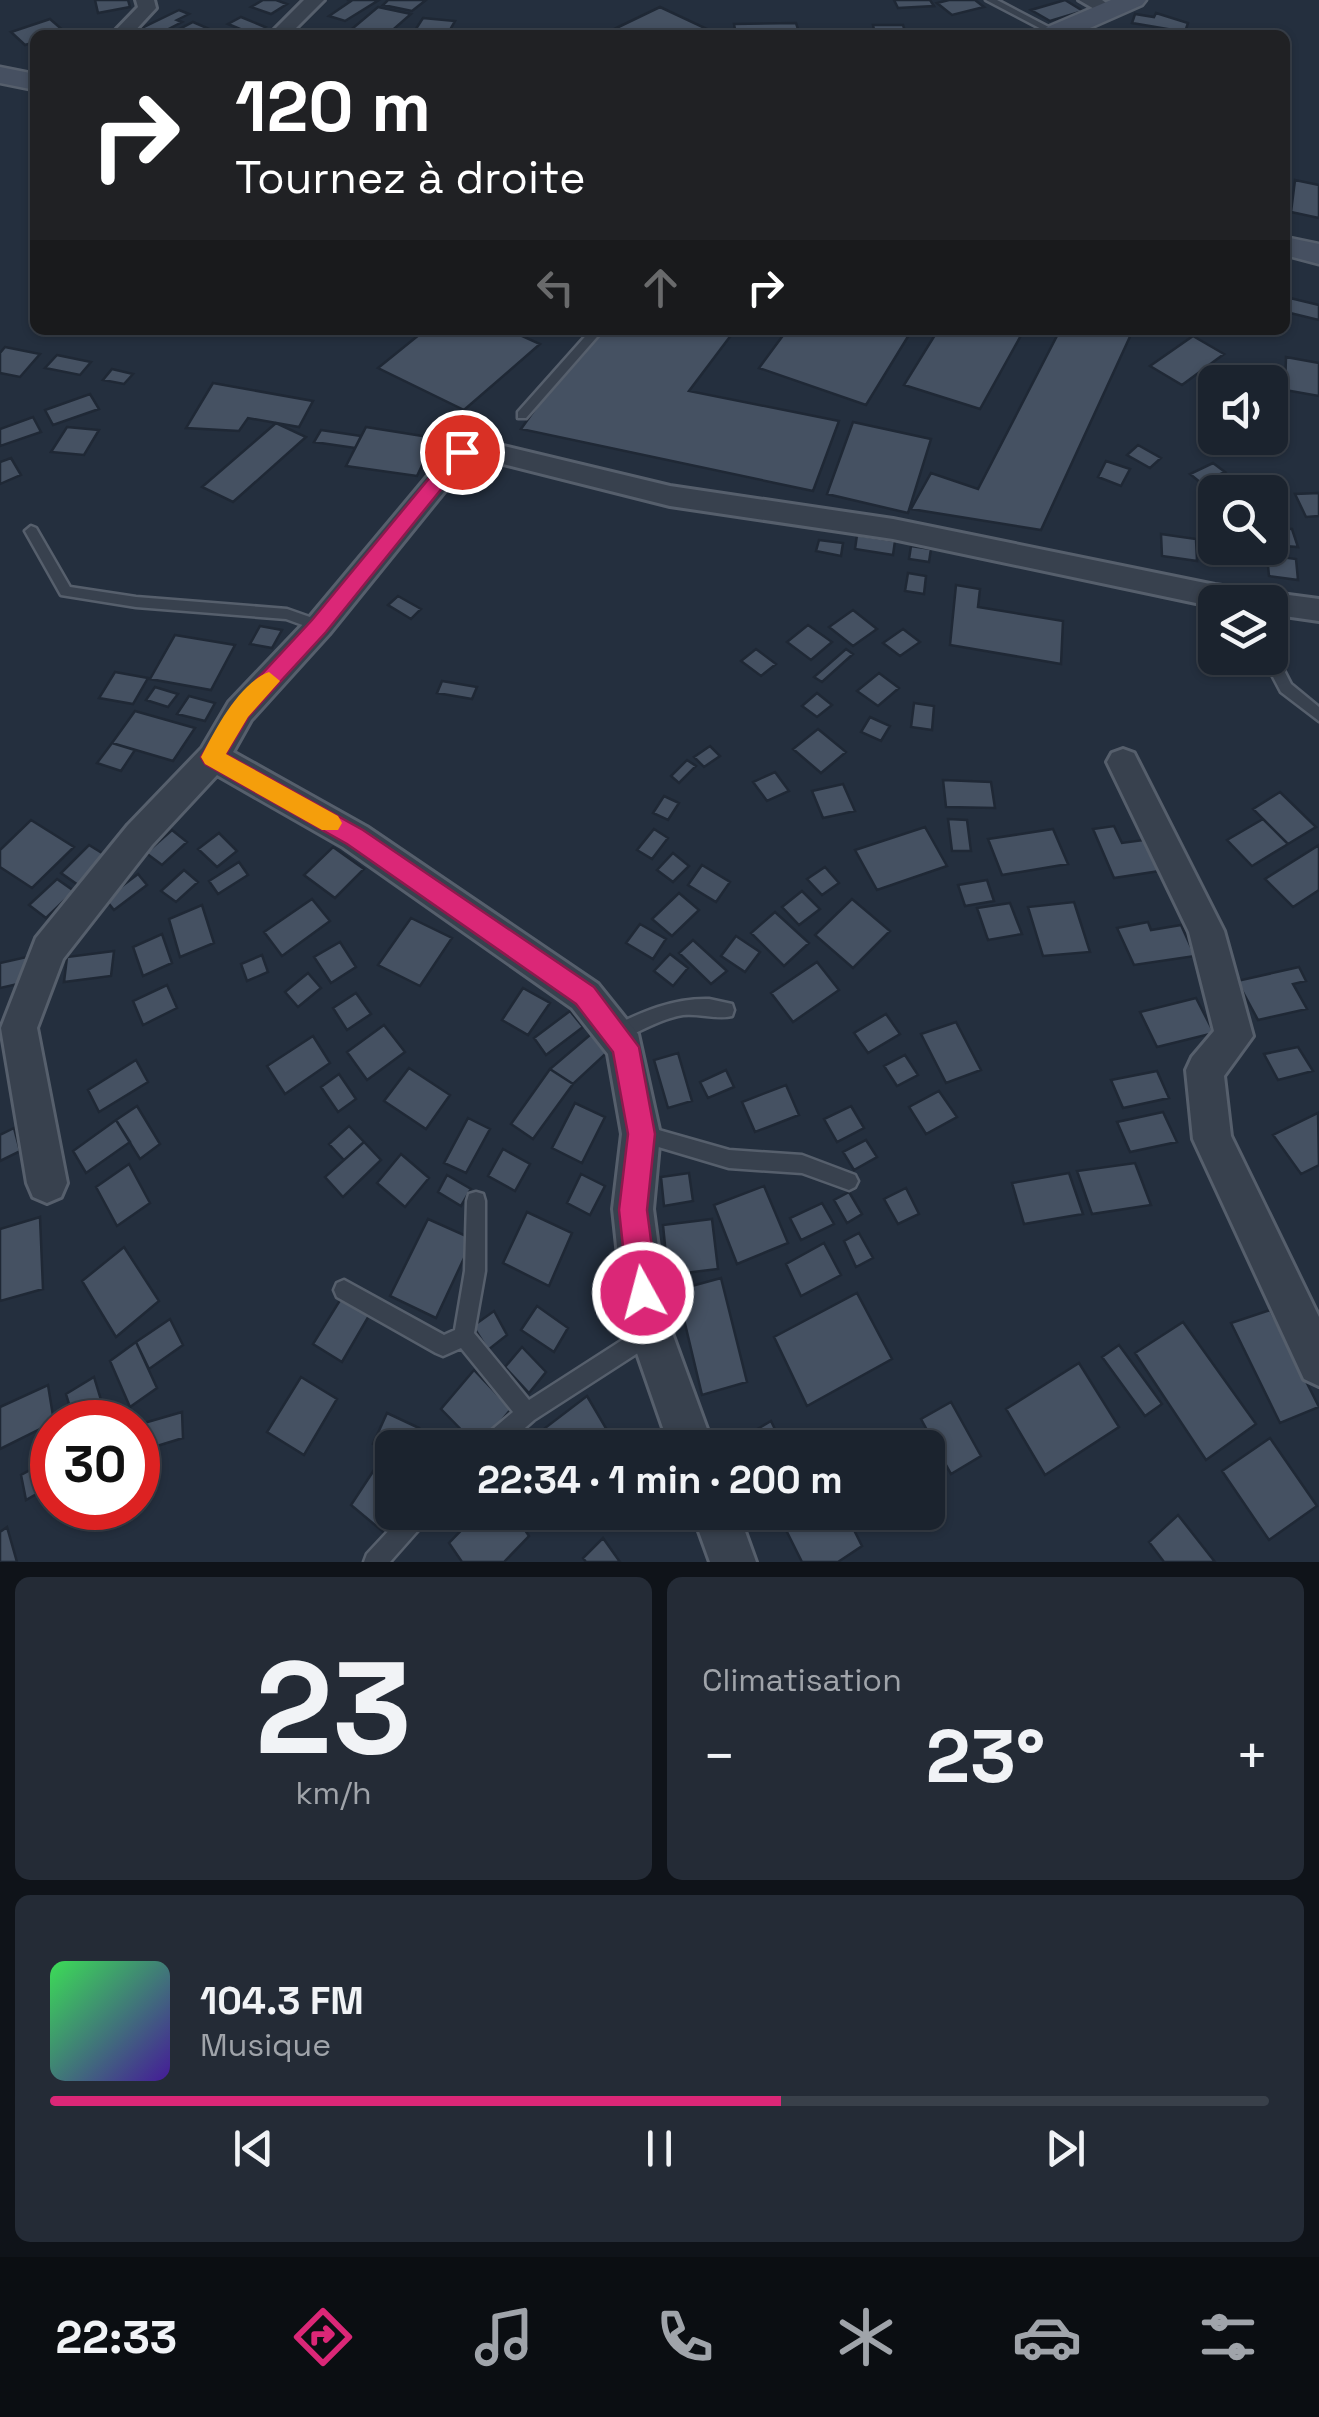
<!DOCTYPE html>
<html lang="fr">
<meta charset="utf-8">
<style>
body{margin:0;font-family:"Space Grotesk",sans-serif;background:#242b36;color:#f1f3f6;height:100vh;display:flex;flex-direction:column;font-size:38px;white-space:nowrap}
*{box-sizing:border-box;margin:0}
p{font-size:32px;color:#a0a4aa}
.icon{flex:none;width:55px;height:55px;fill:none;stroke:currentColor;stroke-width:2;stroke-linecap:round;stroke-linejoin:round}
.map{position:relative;height:1562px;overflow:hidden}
.sheet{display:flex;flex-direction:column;gap:15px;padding:15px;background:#0f1319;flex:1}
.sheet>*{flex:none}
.hud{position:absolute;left:30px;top:30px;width:1260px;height:305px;border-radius:15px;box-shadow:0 2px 8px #0004,0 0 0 2px #39404a;background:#202124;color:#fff;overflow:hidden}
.controls{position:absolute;left:1198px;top:365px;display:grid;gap:20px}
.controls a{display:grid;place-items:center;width:90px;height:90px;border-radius:15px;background:#1b232e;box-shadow:0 2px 8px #0004,0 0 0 2px #39404a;font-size:50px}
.speed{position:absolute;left:30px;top:1400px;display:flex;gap:20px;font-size:50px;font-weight:700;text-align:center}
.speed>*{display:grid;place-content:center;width:130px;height:130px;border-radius:50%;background:#1b232e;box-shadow:0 2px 8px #0004,0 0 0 2px #39404a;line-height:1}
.speed .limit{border:15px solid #d22;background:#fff;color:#111}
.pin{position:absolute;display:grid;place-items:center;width:85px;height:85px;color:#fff;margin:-42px;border:5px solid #fff;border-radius:50%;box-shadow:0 2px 10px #0007}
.me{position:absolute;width:110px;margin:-55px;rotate:353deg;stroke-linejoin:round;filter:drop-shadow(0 0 8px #0008)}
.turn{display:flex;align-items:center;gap:35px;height:210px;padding:0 40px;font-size:45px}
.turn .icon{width:130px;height:130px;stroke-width:2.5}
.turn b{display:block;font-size:70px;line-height:85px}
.lanes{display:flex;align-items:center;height:95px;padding:0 40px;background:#0003;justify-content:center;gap:50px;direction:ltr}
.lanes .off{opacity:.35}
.big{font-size:75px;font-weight:700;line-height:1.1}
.sheet .card{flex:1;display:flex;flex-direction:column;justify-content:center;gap:15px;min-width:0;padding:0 35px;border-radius:15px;background:#242b36}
.sheet .dial{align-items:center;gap:0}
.dial b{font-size:130px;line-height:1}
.song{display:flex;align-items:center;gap:30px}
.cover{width:120px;height:120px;border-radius:15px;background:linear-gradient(135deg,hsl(130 70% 55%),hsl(260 70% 35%))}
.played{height:10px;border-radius:5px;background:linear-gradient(90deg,#db2777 60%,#39404a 60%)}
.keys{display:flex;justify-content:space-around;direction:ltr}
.heat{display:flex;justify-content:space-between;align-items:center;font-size:55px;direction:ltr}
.sheet .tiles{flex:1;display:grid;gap:15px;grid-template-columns:1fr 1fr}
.card:last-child{grid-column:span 2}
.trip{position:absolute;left:375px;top:1430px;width:570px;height:100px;border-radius:15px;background:#1b232e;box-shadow:0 2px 8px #0004,0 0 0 2px #39404a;font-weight:700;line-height:100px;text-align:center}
.menu{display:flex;height:160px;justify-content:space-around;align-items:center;background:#0b0e12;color:#a0a4aa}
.menu .icon{width:70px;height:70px}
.menu .active{color:#db2777}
.menu b{font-size:45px;color:#f1f3f6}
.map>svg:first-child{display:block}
.building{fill:#455162;stroke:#1f2835;stroke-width:2.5}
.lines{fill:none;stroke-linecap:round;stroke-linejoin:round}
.lane-casing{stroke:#565f6c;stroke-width:5}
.street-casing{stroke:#565f6c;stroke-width:6}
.secondary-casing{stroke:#565f6c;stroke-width:5}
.lane{fill:#38414e;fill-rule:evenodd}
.street{fill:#38414e;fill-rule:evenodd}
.secondary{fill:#465061;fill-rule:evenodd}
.route{fill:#db2777;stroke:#8e194d;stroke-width:2.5}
.slow{fill:#f59e0b}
</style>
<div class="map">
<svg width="1319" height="1562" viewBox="0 0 1319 1562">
<rect width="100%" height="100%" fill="#242f3e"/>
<path class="building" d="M95,0H128L130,7L98,13Z
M263,0H276L287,4L271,14L251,7Z
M347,0H379L345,21L329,16L351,1Z
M388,0H426L412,11L383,5Z
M894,0H930L934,6L898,8Z
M949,0H975L984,7L952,15L937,3Z
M1065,0L1083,11L1050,21L1031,10Z
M378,7L411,14L387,35L353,28Z
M660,7L707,29L695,35L606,33Z
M179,10L189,14L177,20L182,22L157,35L142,28Z
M1156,13L1188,23L1185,32L1132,23L1135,14L1154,17Z
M241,17L265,27L252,34L228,24Z
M423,18L455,21L447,35H412Z
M50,19L65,32L35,35V42L25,45L11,32Z
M193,22L214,31L206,35L174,32Z
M796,23L800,35H736L734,24Z
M873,25H903L906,34L875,35Z
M1295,180L1319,185V218L1291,212Z
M1290,298L1319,305V320L1286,312Z
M425,330H509L540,344L464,410L378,368Z
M597,330H735L689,391L839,421L813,491L521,429L567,364Z
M787,330H912L866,405L759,368Z
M938,330H1024L980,409L904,385Z
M1060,330H1133L1041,530L911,509L931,473L978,489Z
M1193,336L1224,354L1182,385L1150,366Z
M5,347L40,354L20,377L0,373V353Z
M57,355L91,362L80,375L45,368Z
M1286,357L1319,363V396L1285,390Z
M112,369L133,374L124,384L103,380Z
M213,383L313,401L299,427L248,418L239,431L186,428Z
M90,394L99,409L53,425L45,410Z
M33,417L41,432L0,446V429Z
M853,422L931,439L908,513L827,494Z
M276,423L306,437L233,502L202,487Z
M67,427L99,430L84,455L51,452Z
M366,427L435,438L417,476L346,466Z
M321,430L361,436L355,448L314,442Z
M1138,445L1161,458L1150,468L1127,455Z
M11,458L21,475L0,484V462Z
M1106,461L1130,469L1121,486L1098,477Z
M1213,463L1225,472L1201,483L1190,474Z
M1271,482L1285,497L1270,501V492H1252L1249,489Z
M1319,493V516L1306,517L1295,494Z
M1270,528L1292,529L1298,547L1270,545Z
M1161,534L1196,539L1197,561L1162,556Z
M857,535L895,541L893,555L855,549Z
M819,540L843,543L841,556L816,551Z
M911,546L931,549L929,562L909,559Z
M1267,555L1296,559L1298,580L1269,576Z
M908,573L926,576L924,594L905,591Z
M956,585L980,589L978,607L1063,621L1061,664L950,645Z
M398,596L421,609L411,619L388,605Z
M853,610L877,629L853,646L829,627Z
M808,625L832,642L811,660L787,642Z
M260,626L282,630L272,648L250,644Z
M903,629L920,642L900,656L883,643Z
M175,635L235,645L211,690L150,679Z
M756,649L776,664L761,676L741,661Z
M846,649L853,654L822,682L814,677Z
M115,672L148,678L133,704L99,698Z
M879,673L899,688L878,706L857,691Z
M442,681L477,687L472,699L437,693Z
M155,687L178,694L168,707L146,700Z
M817,693L832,705L817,717L802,706Z
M189,696L215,703L205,721L177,714Z
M914,703L934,706L932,730L911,727Z
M135,711L195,728L173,761L112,743Z
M870,717L890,726L881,741L861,732Z
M818,729L846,752L821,773L793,749Z
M112,743L135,750L121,771L97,763Z
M710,746L720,756L704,767L694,757Z
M687,760L696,766L679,783L671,776Z
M775,772L789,791L767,801L753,782Z
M943,780L991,782L995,808L946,807Z
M843,784L855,811L823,818L812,791Z
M1280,792L1316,827L1288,844L1253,809Z
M664,796L679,803L668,820L653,813Z
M948,819L967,820L971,851H952Z
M1263,819L1288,844L1252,866L1227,840Z
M31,820L74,847L32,888L0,867V850Z
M1114,826L1122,843L1151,839L1166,870L1114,878L1093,829Z
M925,827L947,866L877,890L855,850Z
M654,829L668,838L652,859L637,850Z
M1053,829L1068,864L1002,875L988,839Z
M172,830L187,842L162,865L146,853Z
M219,833L237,851L217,867L198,849Z
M89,845L110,858L81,887L61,873Z
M1319,845V890L1293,907L1265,879Z
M333,847L364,869L335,898L304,875Z
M673,853L689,866L673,882L657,870Z
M239,862L248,875L218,894L209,881Z
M702,865L730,882L716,902L688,885Z
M825,867L839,883L822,895L807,879Z
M184,870L198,882L176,902L161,891Z
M138,874L147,885L114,910L105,899Z
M57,879L74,891L46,918L29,905Z
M987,880L994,901L965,906L958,885Z
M802,891L820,909L799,925L782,907Z
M679,893L699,910L672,936L652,919Z
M312,899L330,921L282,956L264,932Z
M852,899L890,931L853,968L815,935Z
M1074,902L1090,952L1043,956L1028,907Z
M1010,903L1022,934L988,940L977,908Z
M202,905L214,943L180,957L169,919Z
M775,912L809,943L784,966L751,933Z
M411,918L452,938L420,986L378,965Z
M1148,922L1151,930L1181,925L1195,956L1134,965L1117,928Z
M640,924L666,939L653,959L626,943Z
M162,934L172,963L143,976L133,947Z
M736,936L760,952L745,972L721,956Z
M693,940L727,971L711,984L679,953Z
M340,942L356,967L331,983L314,957Z
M114,951L111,976L64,982L67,957Z
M40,954V979L0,988V963Z
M670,954L688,968L673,986L654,971Z
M262,955L268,972L247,981L241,964Z
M817,962L839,990L793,1022L771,993Z
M1299,967L1306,981L1293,984L1307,1009L1258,1020L1237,981Z
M308,973L321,988L298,1007L285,992Z
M167,985L177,1008L143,1025L133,1001Z
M523,988L550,1003L528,1035L502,1020Z
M356,993L371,1014L347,1030L333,1008Z
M1196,998L1214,1033L1157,1047L1140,1012Z
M570,1011L583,1027L546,1055L534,1038Z
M886,1014L900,1034L868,1053L854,1033Z
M956,1022L981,1070L946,1083L921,1034Z
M384,1025L405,1052L367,1080L347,1052Z
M597,1029L614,1046L573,1084L550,1069Z
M313,1036L330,1063L285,1094L267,1066Z
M1298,1047L1313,1071L1278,1080L1264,1054Z
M678,1053L692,1101L668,1108L654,1060Z
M905,1055L918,1075L897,1086L884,1066Z
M136,1060L148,1082L99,1112L88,1090Z
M409,1068L450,1095L426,1129L384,1101Z
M550,1069L573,1084L533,1139L511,1124Z
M726,1070L734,1087L708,1098L700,1082Z
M1157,1071L1169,1098L1123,1108L1111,1080Z
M339,1074L356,1099L338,1112L321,1087Z
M786,1085L799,1115L755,1132L742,1102Z
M939,1091L957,1117L926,1134L909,1107Z
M575,1103L605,1117L582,1163L552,1148Z
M137,1106L160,1144L140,1159L116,1120Z
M851,1106L864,1128L837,1142L824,1119Z
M1163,1112L1177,1142L1130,1152L1117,1122Z
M1318,1113L1319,1165L1301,1174L1273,1135Z
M468,1118L490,1129L466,1173L444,1163Z
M116,1120L130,1142L86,1173L73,1151Z
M349,1126L364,1142L344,1160L329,1144Z
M14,1128L20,1151L0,1161V1135Z
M866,1140L877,1157L854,1170L843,1152Z
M364,1142L381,1160L343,1197L325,1177Z
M503,1149L530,1164L515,1191L488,1176Z
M401,1154L429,1178L405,1207L377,1183Z
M1135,1163L1151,1205L1092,1214L1077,1171Z
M129,1164L150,1203L117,1226L96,1187Z
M689,1173L693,1201L664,1206L661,1177Z
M1069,1173L1083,1214L1024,1224L1012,1183Z
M581,1174L605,1186L590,1215L567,1203Z
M447,1175L471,1189L461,1206L438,1192Z
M764,1186L788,1243L737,1264L714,1205Z
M906,1188L919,1214L898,1224L884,1199Z
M849,1192L862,1214L847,1223L834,1200Z
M822,1203L834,1224L801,1240L790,1218Z
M527,1212L572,1233L549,1286L503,1263Z
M40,1217L43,1289L0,1301V1229Z
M428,1219L473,1239L436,1318L390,1296Z
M712,1219L718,1269L668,1275L663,1225Z
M859,1233L873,1258L856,1267L844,1241Z
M824,1243L841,1275L801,1296L786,1264Z
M124,1247L159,1301L116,1337L82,1281Z
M721,1278L747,1382L702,1395L677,1290Z
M857,1293L892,1359L807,1406L774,1337Z
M342,1297L370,1314L342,1362L313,1344Z
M537,1306L568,1328L554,1352L521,1330Z
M1270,1310L1319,1407L1280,1423L1231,1323Z
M494,1311L507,1335L488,1350L473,1326Z
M170,1319L183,1345L149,1369L136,1342Z
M1183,1322L1256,1424L1206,1460L1135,1353Z
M136,1342L157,1388L130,1407L110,1361Z
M1119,1345L1162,1404L1145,1416L1102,1357Z
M522,1347L546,1372L529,1393L505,1367Z
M1079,1363L1119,1427L1045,1475L1006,1409Z
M474,1370L511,1409L479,1448L441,1409Z
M94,1377L101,1400L73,1417L66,1394Z
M301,1377L337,1399L304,1455L267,1432Z
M48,1385L54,1422L0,1449V1407Z
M587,1396L617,1447L526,1448L524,1444Z
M951,1402L981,1456L951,1474L921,1419Z
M182,1412L183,1438L144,1450V1423Z
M387,1413L419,1428L411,1448H392V1453L373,1444Z
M771,1421L784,1448H725Z
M1270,1438L1317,1506L1269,1540L1222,1471Z
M52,1458V1485L26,1500L21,1475Z
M146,1459L154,1493L138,1502V1464Z
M376,1467L392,1481V1512H402L387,1535L351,1505Z
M479,1512H513L529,1536L504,1562H462L449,1543Z
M777,1512H845L862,1546L838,1562H802Z
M1178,1515L1215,1562H1164L1149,1542Z
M7,1527L17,1562H0V1532Z
M603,1538L620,1562H586L583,1558Z"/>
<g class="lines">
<g class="lane-casing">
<path id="lane" d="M986,0H997L1060,33L1053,35Z
M591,330H603L526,418H518V412Z
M31,526L36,528L70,587L136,597L287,609L324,622L326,626L319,631L286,619L136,607L61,595L25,531Z
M1270,652L1275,653L1291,684L1319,707V721L1281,692L1263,658H1270Z
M709,999L732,1004L734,1010L732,1016C717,1020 700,1013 683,1015C659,1019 638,1033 615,1042L609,1040L606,1034L609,1028C642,1012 672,998 709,999Z
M641,1125L729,1150L802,1155L855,1175L858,1181L855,1187L849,1190L802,1173L729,1168L635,1140L632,1134L635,1128Z
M476,1192L483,1194L485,1201V1271L474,1333L529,1400L644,1326L651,1323L658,1326L661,1333L658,1340L534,1420L502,1448H476L479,1441L513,1412L461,1348L443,1356L436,1353L337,1297L334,1290L337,1283L344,1280L444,1335L455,1330L465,1271L467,1201L469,1194Z
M406,1512H431L428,1519L390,1562H364L367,1554Z"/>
</g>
<g class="street-casing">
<path id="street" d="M136,0H154L156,8L131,35H111L138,7Z
M304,0H324L289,35H269Z
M1079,0H1102L1117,11L1108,17Z
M462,443L495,444L670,486L893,519L1215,585L1319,599V621L1270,614V602H1215V607L893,539L670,506L495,462L469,461L329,634L251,720L233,752L367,827L598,984L638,1034L660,1134L653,1209L664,1293L672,1333L714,1448H670L630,1333L622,1293L613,1209L622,1134L608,1054L572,1008L343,847L217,775L152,845L63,959L37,1028L67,1183L61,1197L47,1203L33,1197L27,1183L1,1028L36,938L128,825L202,748L229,702L309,618L453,446Z
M1123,749L1134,753L1224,931L1253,1036L1224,1076L1231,1136L1319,1317V1386L1304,1379L1193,1139L1186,1070L1192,1057L1214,1031L1189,932L1107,762L1112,753Z
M692,1512H738L756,1562H710Z"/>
</g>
<g class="secondary-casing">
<path id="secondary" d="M1111,0H1146L1142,5L1074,35H1039L1043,29Z
M0,67L35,74V90L0,83Z
M1285,237L1319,244V264L1285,255Z"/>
</g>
<use href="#lane" class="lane"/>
<use href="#street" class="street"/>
<use href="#secondary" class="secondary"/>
</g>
<path class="route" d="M462,445L471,452L468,456L326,632L248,717L226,754L363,830L594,987L639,1047L655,1134L647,1210L658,1293L653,1304L643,1308L633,1304L628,1293L619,1210L628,1134L613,1052L576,1004L347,844L205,764L201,757L233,705L312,620L455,447Z"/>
<path class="slow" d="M269,672L280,681L248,717L226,754L338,816L342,823L338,830H322L205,764L201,757C215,730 239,683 269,672Z"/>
</svg>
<div class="controls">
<a><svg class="icon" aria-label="sound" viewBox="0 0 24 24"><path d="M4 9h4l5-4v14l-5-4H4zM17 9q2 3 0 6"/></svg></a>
<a><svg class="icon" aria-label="search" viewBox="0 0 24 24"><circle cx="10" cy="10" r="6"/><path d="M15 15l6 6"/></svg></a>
<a><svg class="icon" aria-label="layers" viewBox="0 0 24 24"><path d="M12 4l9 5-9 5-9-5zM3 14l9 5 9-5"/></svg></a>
</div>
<div class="speed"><div class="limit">30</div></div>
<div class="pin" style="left:462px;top:452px;background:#d93025"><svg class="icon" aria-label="arrive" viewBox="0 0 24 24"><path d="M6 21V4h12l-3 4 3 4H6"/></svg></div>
<svg class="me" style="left:643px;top:1293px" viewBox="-20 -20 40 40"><circle r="17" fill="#db2777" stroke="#fff" stroke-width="3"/><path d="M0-11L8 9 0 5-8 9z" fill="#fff"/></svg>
<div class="trip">22:34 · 1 min · 200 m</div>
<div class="hud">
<div class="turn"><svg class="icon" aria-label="right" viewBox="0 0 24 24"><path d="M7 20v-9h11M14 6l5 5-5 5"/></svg><div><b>120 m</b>Tournez à droite</div></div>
<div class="lanes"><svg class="icon off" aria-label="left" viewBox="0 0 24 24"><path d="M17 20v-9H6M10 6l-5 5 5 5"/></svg><svg class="icon off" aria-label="ahead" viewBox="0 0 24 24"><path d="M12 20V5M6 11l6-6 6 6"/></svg><svg class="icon" aria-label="right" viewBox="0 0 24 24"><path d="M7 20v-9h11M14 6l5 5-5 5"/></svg></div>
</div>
</div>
<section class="sheet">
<div class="tiles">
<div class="card dial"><b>23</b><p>km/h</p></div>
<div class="card"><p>Climatisation</p>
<div class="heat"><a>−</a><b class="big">23°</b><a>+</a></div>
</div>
<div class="card">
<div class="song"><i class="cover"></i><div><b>104.3 FM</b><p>Musique</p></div></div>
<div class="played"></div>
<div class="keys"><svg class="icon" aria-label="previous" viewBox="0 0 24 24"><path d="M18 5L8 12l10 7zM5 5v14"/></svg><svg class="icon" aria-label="pause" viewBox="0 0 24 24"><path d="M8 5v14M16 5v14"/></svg><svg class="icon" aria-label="next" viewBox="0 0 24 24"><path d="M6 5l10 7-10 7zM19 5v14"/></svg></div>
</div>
</div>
</section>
<nav class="menu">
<b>22:33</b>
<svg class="icon active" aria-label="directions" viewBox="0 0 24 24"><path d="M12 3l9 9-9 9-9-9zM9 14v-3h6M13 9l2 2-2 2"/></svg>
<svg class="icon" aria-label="music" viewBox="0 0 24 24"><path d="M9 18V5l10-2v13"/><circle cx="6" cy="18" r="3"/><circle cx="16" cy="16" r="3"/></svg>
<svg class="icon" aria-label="phone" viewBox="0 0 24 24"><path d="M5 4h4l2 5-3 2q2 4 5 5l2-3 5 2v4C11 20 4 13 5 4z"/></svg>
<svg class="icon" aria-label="climate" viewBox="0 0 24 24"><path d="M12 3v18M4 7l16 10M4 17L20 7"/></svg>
<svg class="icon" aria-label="car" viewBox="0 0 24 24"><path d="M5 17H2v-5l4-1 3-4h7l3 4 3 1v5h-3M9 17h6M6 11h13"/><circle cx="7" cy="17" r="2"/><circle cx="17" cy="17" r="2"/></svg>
<svg class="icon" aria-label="filters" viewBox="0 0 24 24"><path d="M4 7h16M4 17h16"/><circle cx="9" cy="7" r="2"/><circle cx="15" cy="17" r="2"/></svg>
</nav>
